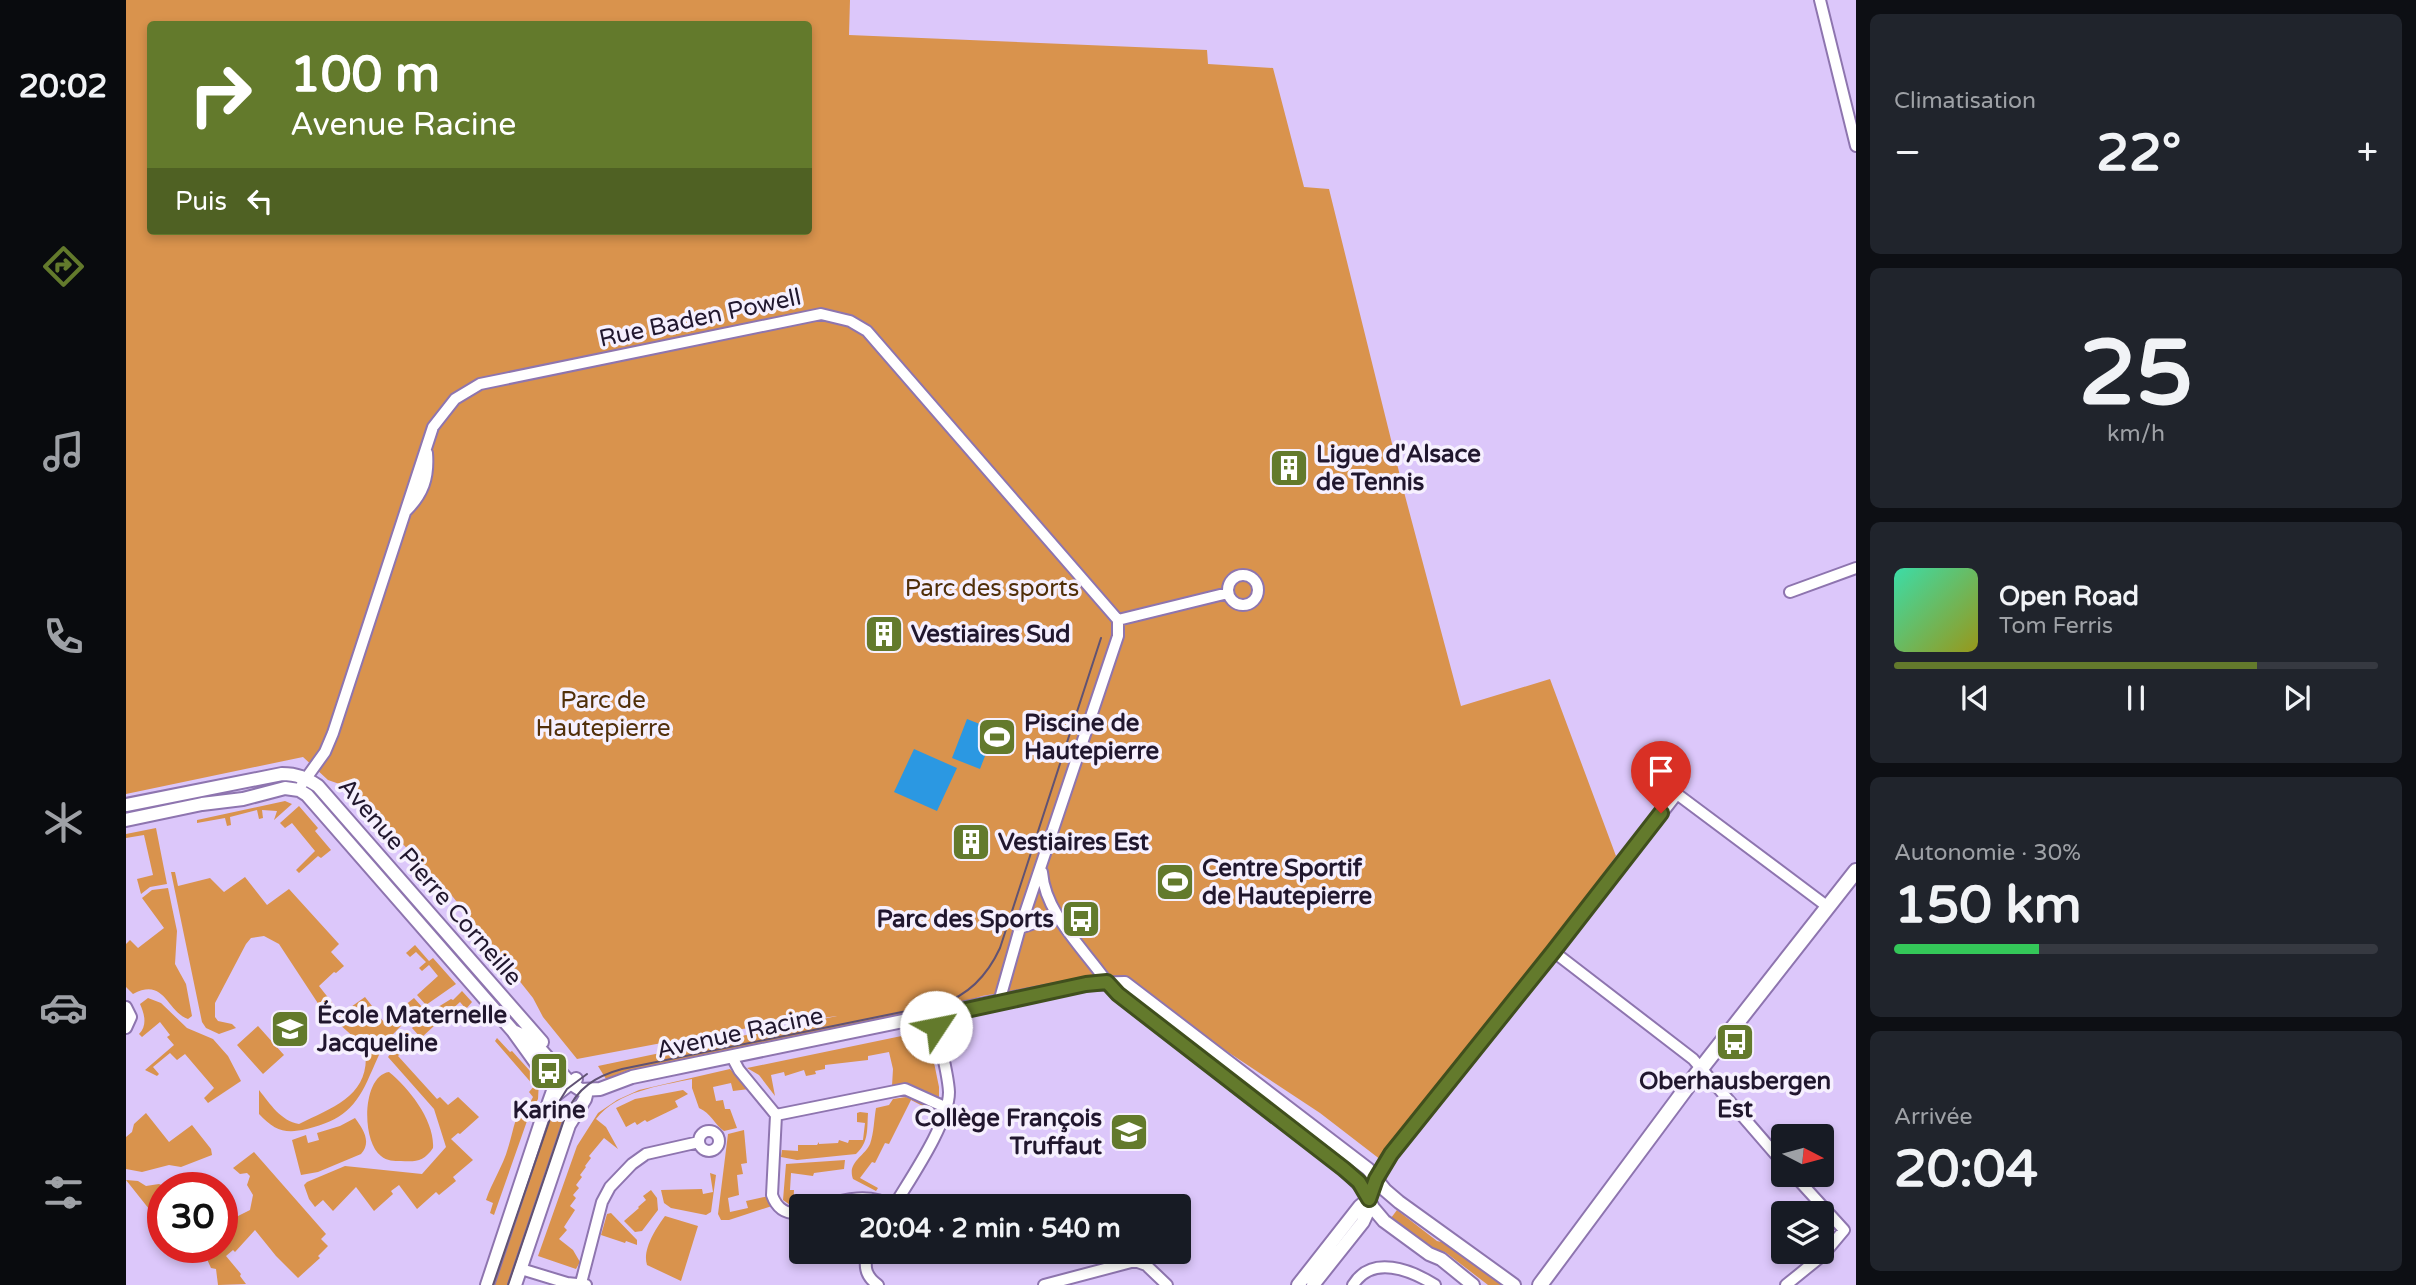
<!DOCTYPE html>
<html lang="fr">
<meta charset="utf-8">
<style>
body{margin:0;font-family:"Varela Round",sans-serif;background:#20242c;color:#f1f3f6;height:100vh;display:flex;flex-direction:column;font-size:26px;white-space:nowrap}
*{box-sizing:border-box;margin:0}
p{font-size:23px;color:#9ea1a6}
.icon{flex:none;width:38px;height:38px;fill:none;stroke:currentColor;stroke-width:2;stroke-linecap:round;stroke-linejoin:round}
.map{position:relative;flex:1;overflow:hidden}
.panel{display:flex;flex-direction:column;gap:14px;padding:14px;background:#0d0f14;width:560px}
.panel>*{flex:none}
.banner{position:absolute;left:21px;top:21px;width:665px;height:214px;border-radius:7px;box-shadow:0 4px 10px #0003;background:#637a2c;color:#fff;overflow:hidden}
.needle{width:46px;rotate:96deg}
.controls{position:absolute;left:1645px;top:1124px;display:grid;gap:14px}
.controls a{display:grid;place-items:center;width:63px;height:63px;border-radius:7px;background:#171b24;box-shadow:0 4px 10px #0003;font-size:35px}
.speed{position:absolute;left:21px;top:1172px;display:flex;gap:14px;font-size:35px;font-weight:700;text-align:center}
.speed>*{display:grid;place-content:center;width:91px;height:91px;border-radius:50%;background:#171b24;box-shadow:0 4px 10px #0003;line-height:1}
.speed .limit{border:10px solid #d22;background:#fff;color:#111}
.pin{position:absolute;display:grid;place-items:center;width:60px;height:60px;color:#fff;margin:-72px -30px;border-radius:50% 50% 50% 0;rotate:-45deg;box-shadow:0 0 7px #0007}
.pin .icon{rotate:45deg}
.me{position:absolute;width:77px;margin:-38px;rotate:56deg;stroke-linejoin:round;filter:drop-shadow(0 0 5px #0008)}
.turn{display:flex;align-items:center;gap:24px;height:147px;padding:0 28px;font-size:32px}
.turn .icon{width:91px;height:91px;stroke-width:2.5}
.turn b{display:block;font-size:49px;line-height:60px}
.then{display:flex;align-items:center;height:66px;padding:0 28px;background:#0003;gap:14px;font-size:26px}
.big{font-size:52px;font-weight:800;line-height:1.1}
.panel .tile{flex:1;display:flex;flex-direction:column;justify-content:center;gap:10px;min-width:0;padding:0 24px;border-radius:10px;background:#20242c}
.panel .dial{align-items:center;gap:0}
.dial b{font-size:91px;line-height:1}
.song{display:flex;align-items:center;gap:21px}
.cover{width:84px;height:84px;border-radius:10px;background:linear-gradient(135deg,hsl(160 70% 55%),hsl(60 70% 35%))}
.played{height:7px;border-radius:4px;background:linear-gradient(90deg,#637a2c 75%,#363941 75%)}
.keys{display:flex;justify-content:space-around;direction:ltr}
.heat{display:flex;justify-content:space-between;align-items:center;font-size:38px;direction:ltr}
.charge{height:10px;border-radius:5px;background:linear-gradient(90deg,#34c759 30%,#363941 0)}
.trip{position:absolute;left:663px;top:1194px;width:402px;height:70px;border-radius:7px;background:#171b24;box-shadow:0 4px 10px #0003;font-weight:800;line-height:70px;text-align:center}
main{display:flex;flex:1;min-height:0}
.tab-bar{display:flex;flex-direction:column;width:126px;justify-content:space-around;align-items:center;background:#090b0e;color:#9ea1a6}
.tab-bar .icon{width:49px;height:49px}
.tab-bar .current{color:#637a2c}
.tab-bar b{font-size:32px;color:#f1f3f6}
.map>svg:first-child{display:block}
.green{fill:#d9934d;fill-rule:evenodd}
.water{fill:#2b98e2}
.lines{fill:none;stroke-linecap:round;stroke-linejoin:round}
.minor-casing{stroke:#8e75af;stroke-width:14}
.tertiary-casing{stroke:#8e75af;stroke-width:16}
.secondary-casing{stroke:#8e75af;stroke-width:18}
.minor{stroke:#fff;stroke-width:10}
.tertiary{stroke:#fff;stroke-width:12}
.secondary{stroke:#fff;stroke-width:14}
.tram{stroke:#605273;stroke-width:2}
.route-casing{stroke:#404f1d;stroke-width:18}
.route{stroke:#637a2c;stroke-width:12}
.labels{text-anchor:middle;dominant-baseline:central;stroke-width:7;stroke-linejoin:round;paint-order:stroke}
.street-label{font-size:24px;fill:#21172e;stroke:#f6f0fe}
.poi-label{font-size:24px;font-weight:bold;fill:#21172e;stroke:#f6f0fe;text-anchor:start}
.park-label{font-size:24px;fill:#512f09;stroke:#f6f0fe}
</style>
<main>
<nav class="tab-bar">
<b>20:02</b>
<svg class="icon current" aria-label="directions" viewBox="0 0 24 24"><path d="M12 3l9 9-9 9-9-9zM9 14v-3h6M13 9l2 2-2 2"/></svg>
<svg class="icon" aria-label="music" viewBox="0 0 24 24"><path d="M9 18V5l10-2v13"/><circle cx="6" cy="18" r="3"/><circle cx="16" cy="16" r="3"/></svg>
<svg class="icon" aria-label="phone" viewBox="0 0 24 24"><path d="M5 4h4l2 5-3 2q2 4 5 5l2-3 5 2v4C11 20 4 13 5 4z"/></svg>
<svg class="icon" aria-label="climate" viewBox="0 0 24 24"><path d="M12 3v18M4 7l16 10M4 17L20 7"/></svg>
<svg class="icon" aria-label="car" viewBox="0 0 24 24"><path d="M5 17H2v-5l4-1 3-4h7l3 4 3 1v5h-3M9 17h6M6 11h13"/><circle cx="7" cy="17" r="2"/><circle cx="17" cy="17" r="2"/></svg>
<svg class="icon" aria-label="filters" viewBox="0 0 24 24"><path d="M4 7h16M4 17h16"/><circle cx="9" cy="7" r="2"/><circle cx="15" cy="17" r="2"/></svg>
</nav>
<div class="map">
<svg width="1730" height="1285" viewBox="0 0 1730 1285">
<rect width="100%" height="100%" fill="#dcc7fa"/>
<path class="green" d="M0,0H724L723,35L1081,50L1082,64L1147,68L1178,187L1203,189L1278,492L1335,706L1424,679L1490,856L1423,948L1255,1160L1194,1113L984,974L856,996L830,1005L828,1000L815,1002L816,1008L500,1071L480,1079L472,1066L711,1016L594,1032L451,1059L417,1017L407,998L323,892L222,787L202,780L177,757L0,794ZM24,24H682V231H24Z
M159,801L166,804L148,820L151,811L136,810L137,818L133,819L131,810L104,817L105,825L101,826L99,818L71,823V820Z
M173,806L192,828L189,831L205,850L195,858L192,856L173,873L170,870L189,851L166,823L159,828L154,823Z
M30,828L41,884L24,887L15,894L11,879L27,875L18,835L0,838V834Z
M45,872H49L52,886L84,878L98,892L119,877L141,905L163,889L213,944L205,952L218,966L210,973L208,972L193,986L215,1014L239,997L246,1006L245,1008L258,1022L288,998L297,1008C283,1018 268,1031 258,1046C252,1055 249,1065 244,1075C230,1108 216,1120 181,1129C159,1134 149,1131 133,1114V1090C144,1104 155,1121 173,1124C209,1106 246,1095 239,1047L195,1008L153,944L138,936L125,938L120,944L89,1003V1017L92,1021L106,1024L110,1028L93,1034L80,1028L76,1022Z
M42,888L51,931L49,964L60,984L66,1016L62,1019C40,1011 39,977 7,994L0,987V944L4,940L12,948L38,928L16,898L26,890Z
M289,945L303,961L307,958L330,984L300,1005L291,995L312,976L303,965L296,971L293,968L300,962L290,952L284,957L280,953Z
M336,991L346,1002L340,1009L334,1002L295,1038L286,1028L304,1012L325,999L327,1000Z
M22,998L35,1003L61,1028L87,1039L102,1056L115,1081L82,1103L78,1098L88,1088L59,1054L51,1060L44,1053L27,1067L33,1074L31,1076L19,1070L48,1045L41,1037L44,1035L34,1022L16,1037L13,1034C22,1025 18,1013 14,1004Z
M132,1026L158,1055L137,1074L111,1045Z
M281,1031L290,1040L272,1056L311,1099L314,1097L322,1105L332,1097L353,1117L334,1134L332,1133L325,1139L347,1160L327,1177L330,1181L313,1195L310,1192L291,1209L273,1185L265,1191L267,1194L248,1211L230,1187L207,1211L197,1200L189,1207L183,1199L178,1185L181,1182L219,1166L296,1174L320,1147L308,1109L262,1057Z
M790,1033L796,1039L803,1038L813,1087V1100L783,1084L766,1086L767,1069L763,1052L742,1056V1060L699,1065V1069L689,1071L690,1074L680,1076L678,1070L659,1076L658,1072L645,1075L649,1096L633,1075L621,1068Z
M371,1038L384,1052L386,1051L413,1081L412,1099L403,1116L398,1114L407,1097L403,1092L408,1086L369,1041Z
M604,1069L623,1089L607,1091L605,1083L587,1087L590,1101L597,1100L599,1109H604L611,1128L598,1131C588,1124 585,1113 573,1108L566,1088V1079C533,1086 492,1091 470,1119L480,1127L492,1149L478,1138L463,1156L465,1158L459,1166L460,1167L454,1175L456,1177L450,1185L453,1188L447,1195L450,1198L444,1206L449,1210L438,1227L441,1230L433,1239L447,1250L454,1262L450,1269L412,1256L451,1146L472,1113L491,1100L513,1090Z
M263,1072C283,1088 309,1121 307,1148C298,1161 291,1162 275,1161C268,1161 261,1161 255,1156C235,1141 236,1076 263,1072Z
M557,1090L562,1094L549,1101L552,1107L521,1122L519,1120L511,1125L509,1122L500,1127L490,1108L509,1099Z
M780,1097L804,1107L810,1113L785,1100L763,1144L759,1143L749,1163L746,1162L734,1178L752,1188L750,1191L727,1179C721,1162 738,1157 744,1144C748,1133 748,1119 750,1108L763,1105L767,1099Z
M441,1105L448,1109L385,1285H365L421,1116L434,1120Z
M734,1112L742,1113C741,1129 743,1142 730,1154L671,1160L655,1157L656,1150L672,1151V1145H691L693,1142V1144L712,1143L713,1140L722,1143L723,1140H737L739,1123L731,1122V1113Z
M20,1113L43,1142L66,1125L85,1149L86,1155L55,1167L43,1165L16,1172L0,1169V1137L6,1132L8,1124Z
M392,1115L401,1121L368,1215L364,1213L367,1203L360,1200C366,1182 377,1166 382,1148C386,1136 387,1126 392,1115Z
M229,1118C237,1129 246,1142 235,1154L192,1172L175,1175L166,1140L180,1135L182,1143L193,1140L191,1133L214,1126Z
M618,1130L621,1163L615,1164L617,1174L611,1175L613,1195L602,1198L604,1212L622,1208L620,1201L643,1196L646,1206L603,1220H595L592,1214L602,1134Z
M128,1152L200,1234L195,1239L202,1246L192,1256L194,1258L172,1278L150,1256L129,1230L109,1252L107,1250L100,1256L115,1274L114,1276L120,1284L92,1285L90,1269L85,1268L76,1248H96V1218L110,1217L124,1210L127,1195L121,1185L124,1176L121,1173L114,1174L107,1168Z
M719,1160L718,1169L688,1173L687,1176L665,1173L664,1190H668L667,1207L657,1200L660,1164Z
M584,1173L590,1175L585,1212L580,1215L545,1208L538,1203L535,1190L576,1189L577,1194L587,1192Z
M0,1180L12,1181L20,1186L33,1184L43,1188H37V1205L27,1214Z
M525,1190L531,1198L532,1210L516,1231L509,1232L498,1221L513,1208L512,1207L520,1200L517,1196Z
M1271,1210L1311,1241L1324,1244L1377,1285H1362L1319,1252L1307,1250L1265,1218Z
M485,1213L511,1240V1245L500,1241L499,1243L475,1235L481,1214Z
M539,1216L572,1226L555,1281L521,1265C516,1250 530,1228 539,1216Z"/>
<path class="water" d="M841,719L869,730L854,769L826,758Z
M788,749L831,768L811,811L768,792Z"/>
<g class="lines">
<g class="minor-casing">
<path id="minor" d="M1694,0L1730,146
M280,511C297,494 303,478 301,453
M1102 590a15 15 0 1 1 30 0a15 15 0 1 1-30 0Z
M1664,592L1730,568
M992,620L1102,593
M176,784L199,752L207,733L307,427L329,399L354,384L695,314L724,321L741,331L992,620V636L894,928L873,1002
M916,872C919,913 957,948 981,982
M894,928L917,920L932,919
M1428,952L1567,1059L1657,1163
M0,1007L5,1017L0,1028
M606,1057L613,1070L650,1115L646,1195C651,1209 660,1215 676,1213
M650,1115L779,1089L821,1108
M573 1141a10 10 0 1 1 20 0a10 10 0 1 1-20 0Z
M1250,1179L1266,1154L1428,952L1551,794L1702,907
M695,1206C719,1199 744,1193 767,1206
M768,1206C784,1179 823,1123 823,1092C822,1071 812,1038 808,1017
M743,1251C737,1265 739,1276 752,1285
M395,1269L441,1283L460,1285
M455,1283L476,1202L484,1187L506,1164L520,1154L573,1142
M918,1285L1009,1261L1020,1265L1041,1285
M1227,1285C1246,1254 1285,1270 1309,1285
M1660,1285L1697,1255L1718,1230L1667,1174"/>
</g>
<g class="tertiary-casing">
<path id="tertiary" d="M0,805L156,774C171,774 180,778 192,786L416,1042
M0,820L76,804L117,799L159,788L173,790L181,795L387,1031L428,1088L423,1102
M981,982L992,994L1218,1169L1237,1188L1247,1208L1258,1221L1303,1254L1315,1259L1347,1285
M387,1031L406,1040L444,1083L455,1090L474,1089L506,1077L898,996L960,984L999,983L1242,1169L1259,1190L1273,1202L1388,1285
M361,1285L419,1110L427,1097L450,1079
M389,1285L443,1125L459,1099L461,1091
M1172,1285L1234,1206L1243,1199
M1187,1285L1237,1222L1242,1211L1243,1199"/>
</g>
<g class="secondary-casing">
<path id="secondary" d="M1414,1285L1570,1075L1730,871"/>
</g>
<use href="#minor" class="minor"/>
<use href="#tertiary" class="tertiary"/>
<use href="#secondary" class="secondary"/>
<path class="tram" d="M367,1285L426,1113L441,1089L461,1074
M382,1285L440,1114C451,1088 470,1076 496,1069L815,1004C843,995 862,974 874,948L975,638"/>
</g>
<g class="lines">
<g class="route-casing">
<path id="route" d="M810,1027L808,1017L960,984L981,982L992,994L1218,1169L1233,1182L1243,1199L1250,1179L1265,1154L1427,952L1535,813"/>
</g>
<use href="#route" class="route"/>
</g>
<defs>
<g id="building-square" transform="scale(2.0125)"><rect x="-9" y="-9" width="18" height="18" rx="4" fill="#637a2c" stroke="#f6f0fe"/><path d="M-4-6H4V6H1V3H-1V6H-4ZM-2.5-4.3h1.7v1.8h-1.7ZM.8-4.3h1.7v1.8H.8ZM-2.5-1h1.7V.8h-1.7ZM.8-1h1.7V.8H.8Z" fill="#fff"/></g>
<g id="stadium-square" transform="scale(2.0125)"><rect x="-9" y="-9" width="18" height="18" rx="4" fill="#637a2c" stroke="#f6f0fe"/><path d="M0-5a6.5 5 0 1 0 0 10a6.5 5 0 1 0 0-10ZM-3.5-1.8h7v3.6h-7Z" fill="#fff"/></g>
<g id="bus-square" transform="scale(2.0125)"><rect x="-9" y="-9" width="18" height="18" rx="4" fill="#637a2c" stroke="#f6f0fe"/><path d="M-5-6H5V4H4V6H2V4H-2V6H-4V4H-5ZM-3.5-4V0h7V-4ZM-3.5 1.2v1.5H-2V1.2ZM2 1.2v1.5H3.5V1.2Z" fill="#fff"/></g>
<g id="school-square" transform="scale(2.0125)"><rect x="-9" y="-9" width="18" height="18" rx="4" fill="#637a2c" stroke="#f6f0fe"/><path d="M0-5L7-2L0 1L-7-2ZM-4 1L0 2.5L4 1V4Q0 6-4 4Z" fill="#fff"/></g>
</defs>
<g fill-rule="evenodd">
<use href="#building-square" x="1163" y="468"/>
<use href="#building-square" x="758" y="634"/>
<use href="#stadium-square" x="871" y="737"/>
<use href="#building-square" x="845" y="842"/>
<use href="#stadium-square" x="1049" y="882"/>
<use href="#bus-square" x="955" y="919"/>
<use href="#school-square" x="164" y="1029"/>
<use href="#bus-square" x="1609" y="1042"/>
<use href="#bus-square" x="423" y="1071"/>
<use href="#school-square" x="1003" y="1132"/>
</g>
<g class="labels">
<g class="street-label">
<text transform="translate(574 318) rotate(-12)">Rue Baden Powell</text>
<text transform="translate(304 882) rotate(49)">Avenue Pierre Corneille</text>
<text transform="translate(614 1033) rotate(-12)">Avenue Racine</text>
</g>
<g class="poi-label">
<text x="1190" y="454">Ligue d'Alsace<tspan x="1190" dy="28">de Tennis</tspan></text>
<text x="785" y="634">Vestiaires Sud</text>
<text x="898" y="723">Piscine de<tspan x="898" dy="28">Hautepierre</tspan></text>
<text x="872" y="842">Vestiaires Est</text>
<text x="1076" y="868">Centre Sportif<tspan x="1076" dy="28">de Hautepierre</tspan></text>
<text x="928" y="919" text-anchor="end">Parc des Sports</text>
<text x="191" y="1015">École Maternelle<tspan x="191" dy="28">Jacqueline</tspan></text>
<text x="1609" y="1081" text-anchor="middle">Oberhausbergen<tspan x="1609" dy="28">Est</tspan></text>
<text x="423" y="1110" text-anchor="middle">Karine</text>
<text x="976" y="1118" text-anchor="end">Collège François<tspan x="976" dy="28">Truffaut</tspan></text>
</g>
<g class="park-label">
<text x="866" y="588">Parc des sports</text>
<text x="477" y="700">Parc de<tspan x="477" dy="28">Hautepierre</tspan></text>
</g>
</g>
</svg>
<div class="controls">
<a><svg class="needle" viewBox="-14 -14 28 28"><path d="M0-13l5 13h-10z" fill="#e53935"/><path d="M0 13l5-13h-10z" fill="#9ea1a6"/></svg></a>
<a><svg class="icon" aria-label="layers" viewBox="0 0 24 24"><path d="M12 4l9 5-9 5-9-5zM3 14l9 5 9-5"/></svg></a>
</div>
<div class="speed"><div class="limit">30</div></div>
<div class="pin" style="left:1535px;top:813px;background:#d93025"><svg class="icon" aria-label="arrive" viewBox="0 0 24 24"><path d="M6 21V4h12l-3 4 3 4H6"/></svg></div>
<svg class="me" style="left:810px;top:1027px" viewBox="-20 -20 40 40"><circle r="19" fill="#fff"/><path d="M0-13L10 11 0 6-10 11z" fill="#637a2c"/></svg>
<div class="trip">20:04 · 2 min · 540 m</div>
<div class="banner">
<div class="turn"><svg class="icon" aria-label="right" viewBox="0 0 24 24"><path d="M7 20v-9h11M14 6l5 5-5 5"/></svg><div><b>100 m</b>Avenue Racine</div></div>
<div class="then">Puis<svg class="icon" aria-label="left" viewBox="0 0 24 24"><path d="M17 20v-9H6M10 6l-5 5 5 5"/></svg></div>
</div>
</div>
<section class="panel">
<div class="tile"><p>Climatisation</p>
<div class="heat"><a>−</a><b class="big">22°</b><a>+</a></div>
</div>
<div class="tile dial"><b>25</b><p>km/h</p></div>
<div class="tile">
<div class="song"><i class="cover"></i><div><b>Open Road</b><p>Tom Ferris</p></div></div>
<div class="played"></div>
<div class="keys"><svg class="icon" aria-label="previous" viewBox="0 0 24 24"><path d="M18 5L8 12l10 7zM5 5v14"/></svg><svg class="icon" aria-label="pause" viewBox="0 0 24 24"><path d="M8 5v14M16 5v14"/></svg><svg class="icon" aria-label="next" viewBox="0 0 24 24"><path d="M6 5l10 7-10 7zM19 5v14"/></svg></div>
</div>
<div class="tile"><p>Autonomie · 30%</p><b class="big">150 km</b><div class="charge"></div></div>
<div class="tile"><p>Arrivée</p><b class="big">20:04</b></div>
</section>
</main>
